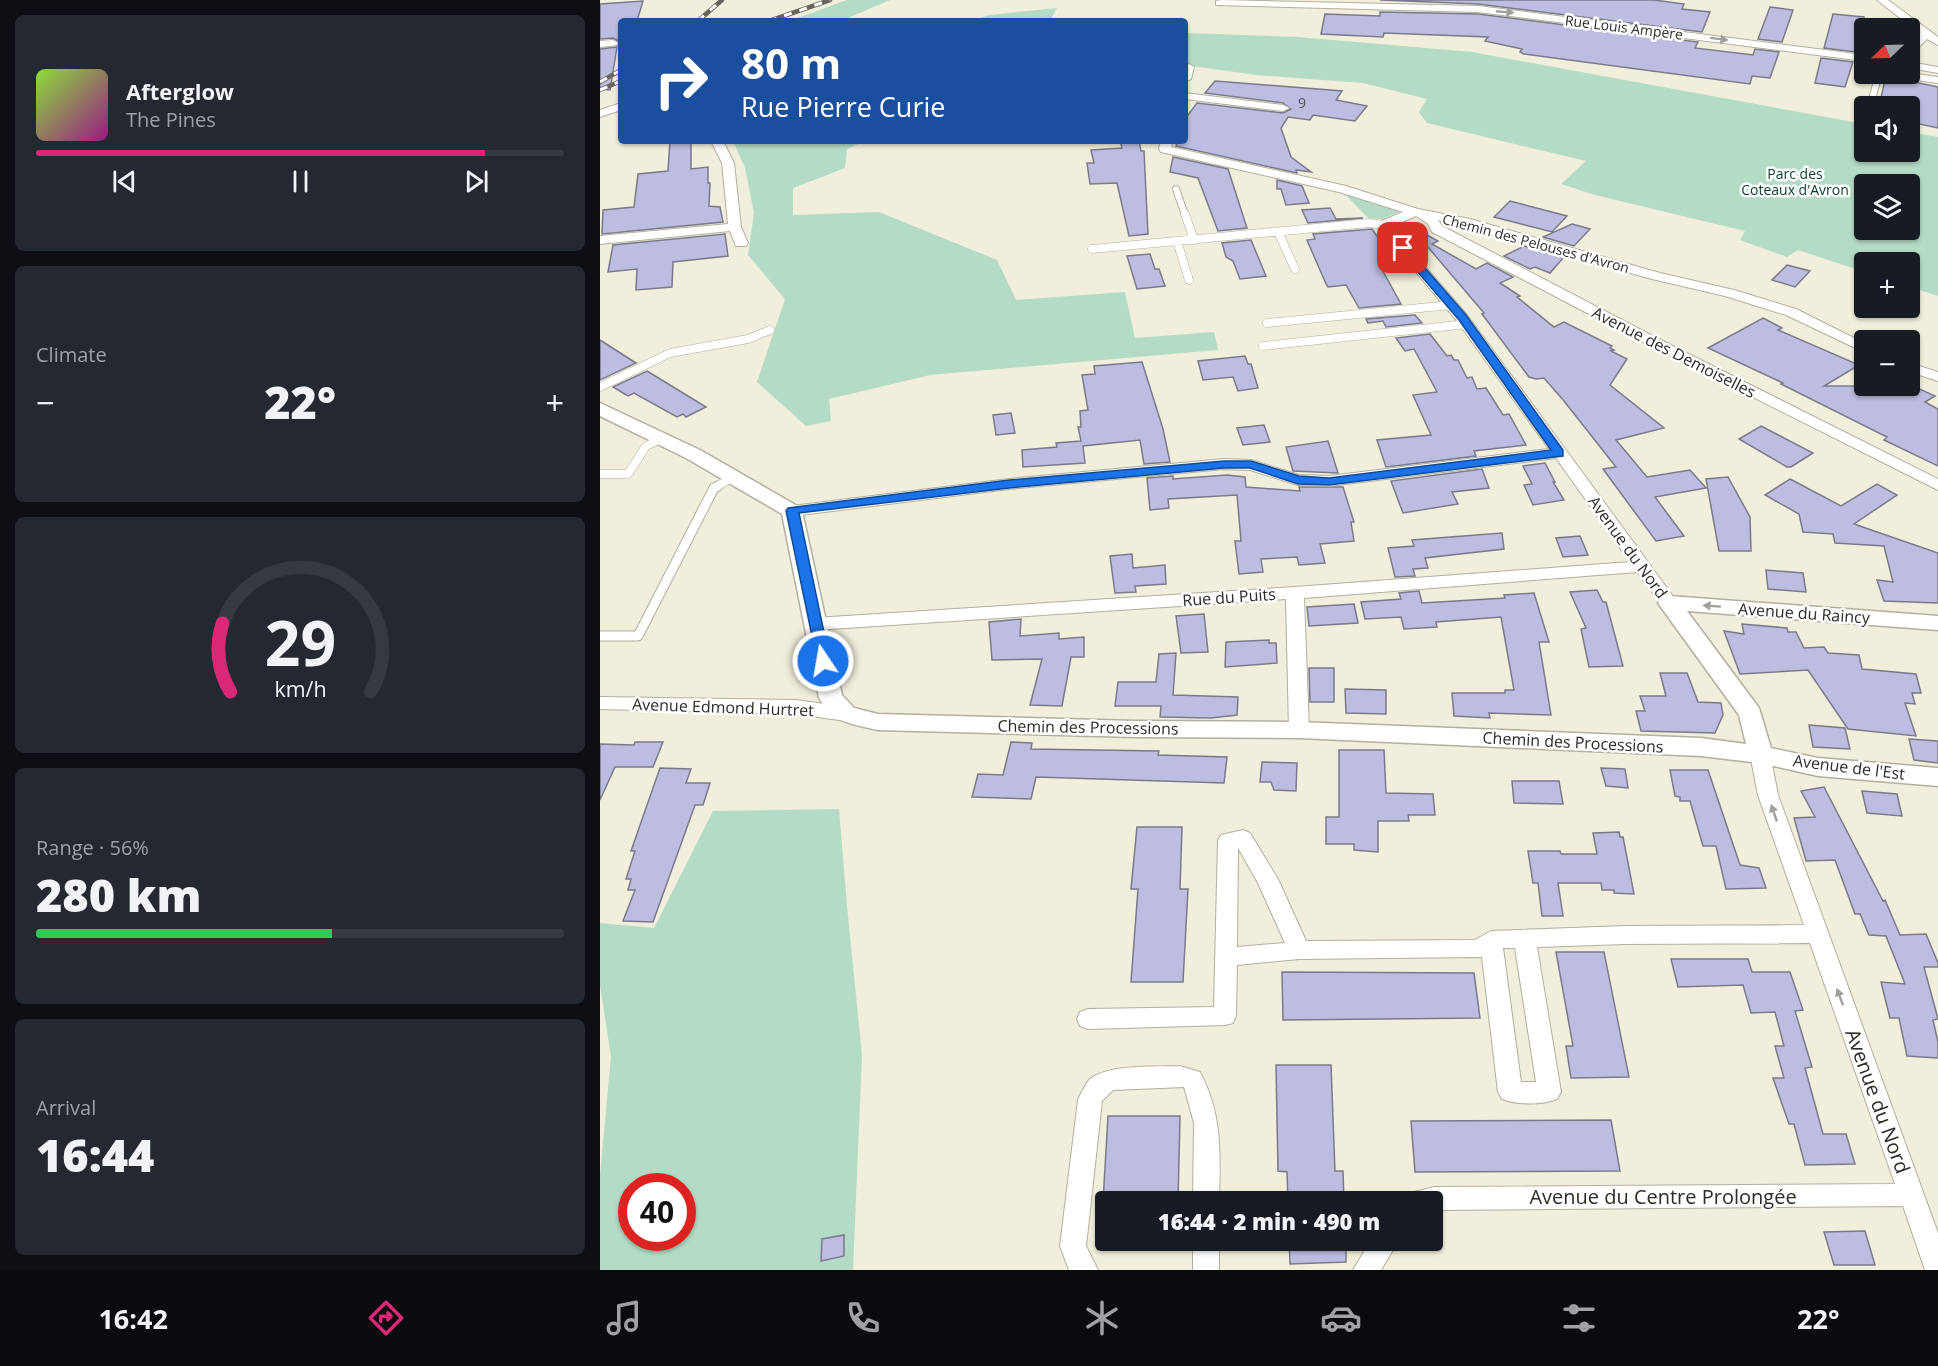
<!DOCTYPE html>
<meta charset="utf-8">
<style>
body{margin:0;font-family:"Open Sans",sans-serif;background:#242831;color:#f1f3f6;height:100vh;display:flex;flex-direction:column;font-size:22px;white-space:nowrap}
*{box-sizing:border-box;margin:0}
p{font-size:20px;color:#9ea1a6}
.icon{flex:none;width:33px;height:33px;fill:none;stroke:currentColor;stroke-width:2;stroke-linecap:round;stroke-linejoin:round}
.map{position:relative;flex:1;overflow:hidden}
.details{display:flex;flex-direction:column;gap:15px;padding:15px;background:#0d0f14;width:600px}
.details>*{flex:none}
.guide{position:absolute;left:18px;top:18px;width:570px;height:126px;border-radius:6px;box-shadow:0 2px 4px #0004;background:#1a4fa0;color:#fff;overflow:hidden}
.needle{width:39px;rotate:247deg}
.controls{position:absolute;left:1254px;top:18px;display:grid;gap:12px}
.controls a{display:grid;place-items:center;width:66px;height:66px;border-radius:6px;background:#171b24;box-shadow:0 2px 4px #0004;font-size:30px}
.speed{position:absolute;left:18px;top:1173px;display:flex;gap:12px;font-size:30px;font-weight:700;text-align:center}
.speed>*{display:grid;place-content:center;width:78px;height:78px;border-radius:50%;background:#171b24;box-shadow:0 2px 4px #0004;line-height:1}
.speed .limit{border:9px solid #d22;background:#fff;color:#111}
.pin{position:absolute;display:grid;place-items:center;width:51px;height:51px;color:#fff;margin:-26px;border-radius:12px;box-shadow:0 3px 9px #0006}
.me{position:absolute;width:66px;margin:-33px;rotate:348deg;stroke-linejoin:round;filter:drop-shadow(0 0 4px #0008)}
.turn{display:flex;align-items:center;gap:21px;height:126px;padding:0 24px;font-size:27px}
.turn .icon{width:78px;height:78px;stroke-width:2.5}
.turn b{display:block;font-size:42px;line-height:51px}
.big{font-size:45px;font-weight:800;line-height:1.1}
.details .card{flex:1;display:flex;flex-direction:column;justify-content:center;gap:9px;min-width:0;padding:0 21px;border-radius:9px;background:#242831}
.details .dial{align-items:center;gap:0}
.dial svg{height:156px;overflow:visible;fill:none;stroke:#363941;stroke-width:7;stroke-linecap:round;text-anchor:middle}
.dial text{fill:#f1f3f6;stroke:none}
.song{display:flex;align-items:center;gap:18px}
.cover{width:72px;height:72px;border-radius:9px;background:linear-gradient(135deg,hsl(90 70% 55%),hsl(310 70% 35%))}
.played{height:6px;border-radius:3px;background:linear-gradient(90deg,#db2777 85%,#363941 85%)}
.keys{display:flex;justify-content:space-around;direction:ltr}
.heat{display:flex;justify-content:space-between;align-items:center;font-size:33px;direction:ltr}
.charge{height:9px;border-radius:4px;background:linear-gradient(90deg,#34c759 56%,#363941 0)}
.trip{position:absolute;left:495px;top:1191px;width:348px;height:60px;border-radius:6px;background:#171b24;box-shadow:0 2px 4px #0004;font-weight:800;line-height:60px;text-align:center}
.menu{display:flex;height:96px;justify-content:space-around;align-items:center;background:#090b0e;color:#9ea1a6}
.menu .icon{width:42px;height:42px}
.menu .on{color:#db2777}
.menu b{font-size:27px;color:#f1f3f6}
main{display:flex;flex:1;min-height:0}
.map>svg:first-child{display:block}
.green{fill:#b4dbc5;fill-rule:evenodd}
.building{fill:#bdbde1;stroke:#7b7a8b;stroke-width:1.5}
.lines{fill:none;stroke-linecap:round;stroke-linejoin:round}
.service-far2-casing{stroke:#b2af9d;stroke-width:8}
.service-far1-casing{stroke:#b2af9d;stroke-width:9}
.service-casing{stroke:#b2af9d;stroke-width:11}
.minor-casing{stroke:#b2af9d;stroke-width:2}
.tertiary-casing{stroke:#b2af9d;stroke-width:3}
.service-far2{stroke:#fff;stroke-width:6}
.service-far1{stroke:#fff;stroke-width:8}
.service{stroke:#fff;stroke-width:9}
.minor{fill:#fff;fill-rule:evenodd}
.tertiary{fill:#fff;fill-rule:evenodd}
.rail-casing{stroke:#67655b;stroke-width:4.5}
.rail{stroke:#fff;stroke-width:3;stroke-dasharray:8;stroke-linecap:butt}
.oneway{fill:#a0a09c}
.route{fill:#1a73e8;stroke:#114b97;stroke-width:1.5}
.labels{text-anchor:middle;dominant-baseline:central;stroke-width:5;stroke-linejoin:round;paint-order:stroke}
.far-street-label{font-size:14px;fill:#2c2b24;stroke:#fff}
.number-label{font-size:14px;fill:#505053}
.far-park-label{font-size:14px;fill:#073c27;stroke:#fff}
.street-label{font-size:16px;fill:#2c2b24;stroke:#fff}
.near-street-label{font-size:20px;fill:#2c2b24;stroke:#fff}
</style>
<main>
<section class="details">
<div class="card">
<div class="song"><i class="cover"></i><div><b>Afterglow</b><p>The Pines</p></div></div>
<div class="played"></div>
<div class="keys"><svg class="icon" aria-label="previous" viewBox="0 0 24 24"><path d="M18 5L8 12l10 7zM5 5v14"/></svg><svg class="icon" aria-label="pause" viewBox="0 0 24 24"><path d="M8 5v14M16 5v14"/></svg><svg class="icon" aria-label="next" viewBox="0 0 24 24"><path d="M6 5l10 7-10 7zM19 5v14"/></svg></div>
</div>
<div class="card"><p>Climate</p>
<div class="heat"><a>−</a><b class="big">22°</b><a>+</a></div>
</div>
<div class="card dial"><svg viewBox="0 0 100 80">
<path d="M14 69A42 42 0 1 1 86 69"/>
<path d="M14 69A42 42 0 0 1 10 34" stroke="#db2777"/>
<text x="50" y="56" font-size="32" font-weight="700">29</text>
<text x="50" y="72" font-size="11">km/h</text>
</svg></div>
<div class="card"><p>Range · 56%</p><b class="big">280 km</b><div class="charge"></div></div>
<div class="card"><p>Arrival</p><b class="big">16:44</b></div>
</section>
<div class="map">
<svg width="1338" height="1270" viewBox="0 0 1338 1270">
<rect width="100%" height="100%" fill="#f1eedb"/>
<path class="green" d="M247,0H290L241,21H189Z
M457,8L450,21H369L390,15Z
M585,33L698,37L872,52L1264,124V152H1310V132L1338,137V296L1310,287V262H1264V272L1198,250L1187,257L1140,240L1145,231L995,195L961,184L986,161L827,123L819,112L827,99L763,83L656,75L585,65ZM1264,184H1310V230H1264Z
M133,141H265L247,149L245,168L193,188V215L279,212L397,260L416,300L525,292L535,338L614,332L618,350L330,375L229,399L231,421L206,426L157,382L185,299L148,255L154,213L145,168Z
M743,192L798,210L799,212L782,219L768,218Z
M239,809L247,906L262,1055L253,1270H0V1175L11,1057L0,985V923L54,928L113,811ZM32,1186H82V1238H32Z"/>
<path class="building" d="M780,0H1054L1084,4L1082,9L1110,12L1102,32L878,4Z
M43,1L37,21H21L18,41L13,38L0,39V4Z
M1170,7L1193,10L1182,42L1158,39Z
M780,12L878,14L1098,42L1095,48L1153,55L1155,49L1179,52L1170,78L1152,76L1150,84L924,54L920,52L922,49L885,41L888,37L784,33L783,37L721,34L725,14L780,16Z
M1233,14L1264,17V49L1257,48L1256,52L1224,48Z
M17,47L10,90L0,89V49Z
M1221,58L1253,62L1245,87L1215,83Z
M1286,76L1338,87V128L1310,122V106H1279Z
M615,81L742,91L736,100L767,106L755,121L713,115L710,120L688,117L681,128L691,157L711,172L696,170L697,173L576,146L577,141H585V119L597,103L683,113L691,109L683,103L605,93Z
M70,141H91V169L108,167V183H110L109,206L120,207L123,222L2,234L3,210L34,207L38,174L68,171Z
M520,141H539L541,151H544L548,234L529,236L517,183L490,184L487,163H494L491,150L522,148Z
M573,157L628,169L647,228L618,231L598,178L570,172Z
M677,180L702,186L709,203L686,205L681,189H677Z
M910,201L967,216L952,232L894,217Z
M730,208L736,219L763,218L708,223L702,210Z
M972,224L990,229L974,246L943,237Z
M812,227L838,241L832,244L876,269L887,263L913,277L900,283L920,296L917,297L954,327L964,322L1012,346L1010,348L1014,350L1011,351L1027,359L1010,385L1064,428L1016,440L1047,477L1090,470L1106,488L1055,497L1084,536L1056,541L1003,469L1016,467L964,401L944,378L936,379L929,377L882,314L884,313L827,246L815,251L798,232Z
M772,229L796,263L779,264L801,304L759,308L746,285L728,287L726,284L707,240L715,239L713,234Z
M125,234L128,256L73,262L72,287L36,290L37,269L8,272L13,245Z
M651,240L666,276L640,279L633,261L626,257L622,243Z
M924,246L964,257L950,273L935,267L930,269L904,256Z
M550,254L555,269H559L565,286L537,289L527,256Z
M1187,265L1210,271L1195,287L1172,280Z
M815,315L822,323L786,327L783,321L768,323L766,319Z
M1163,318L1182,328L1178,330L1259,365L1224,386H1313L1335,396L1325,402L1338,409V466L1284,440L1287,437L1181,384L1183,383L1108,348Z
M830,334L847,356L851,355L854,360H858L867,378L872,377L877,389L886,388L903,415L909,414L926,445L874,451L876,456L786,467L777,440L831,435L813,395L837,392L814,349L805,351L796,338Z
M0,340L36,363L0,380Z
M645,356L648,364H651L658,388L638,391L633,377L603,380L598,361Z
M542,362L563,429L570,462L544,464L540,440L483,446L485,463L423,467L422,450L457,447L456,443L481,441L478,427H481L480,411L488,410L482,375L495,374L494,366Z
M47,371L106,407L86,417L83,414L77,417L34,393L28,396L13,387Z
M411,413L415,433L396,435L393,415Z
M664,425L670,442L643,445L637,428Z
M1161,426L1213,453L1191,467H1187L1139,439Z
M728,441L738,473L693,471L686,447Z
M945,463L955,482H953L964,500L933,505L924,485L932,484L923,466Z
M882,469L889,488L852,492L858,504L803,513L791,481Z
M627,475L645,477L646,487L700,491L699,487H743L754,522H751L754,541L720,544L725,563L699,565L697,557L661,559L663,572L639,574L635,541H641L637,495L568,499L569,508L550,510L547,478L573,476V479Z
M1128,477L1150,517L1151,551H1119L1106,479Z
M1190,479L1241,506L1277,484L1297,495L1254,524L1338,553V603L1284,601L1277,580L1293,582L1284,546L1235,543L1233,534L1203,532L1199,514L1165,495Z
M902,533L904,549L825,558L828,568L813,569L815,576L795,577L788,548L814,546L812,540Z
M980,536L988,555L963,557L956,538Z
M532,554L533,568L565,565L566,584L535,586L536,592L515,593L510,556Z
M1166,570L1203,573L1206,592L1168,589Z
M997,590L1003,602H1006L1023,666L989,667L981,629L986,628L970,592Z
M819,591L822,603L905,598L904,595L934,593L949,642H939L951,715L889,713L890,718L854,716L852,693H905V690H914L901,617L836,622L837,627L804,629L801,617L765,619L761,602L801,599L799,593Z
M754,604L758,623L709,626L707,607Z
M604,614L608,652L581,653L576,616Z
M421,619L420,636L459,633V639L484,637V657H471L462,706L430,705L442,659L392,660L389,622Z
M1142,624L1187,628L1188,632H1196L1204,648L1224,647L1228,653L1259,655L1262,669L1316,674L1321,693H1312L1315,704L1305,703L1316,736L1248,729L1208,670L1140,674L1124,631L1144,634Z
M669,640V643H676L677,663L625,667L626,642Z
M576,653L573,695L638,697L637,715L611,718L560,717L561,706H515L518,682H556L559,654Z
M709,668H734V702H710Z
M1060,673H1087L1098,702L1121,703L1123,715L1115,733L1041,731L1036,711H1045L1040,696H1066Z
M745,689L786,690V714L746,713Z
M1209,725L1245,728L1250,749L1213,747Z
M1309,739L1338,741V763L1314,760Z
M35,742H63L53,767H15L0,800V744L34,745Z
M411,742L432,743L431,749L559,751L558,755L627,757L624,783L436,777L431,799L372,797L378,774L403,775Z
M739,750H784L786,793L833,794L835,815H808L809,821H778V852L754,850V844H726V817H739Z
M662,762L697,763L696,791L674,790L671,782H660Z
M60,768L91,769L86,783H110L103,805H95L53,922L23,921L35,890H28L31,879H26L35,851H31Z
M1001,768L1025,769L1028,788L1006,786Z
M1070,770H1108L1140,865L1159,868L1166,888L1126,889L1116,846H1103L1090,801H1080V797L1075,796Z
M912,781H959L963,804L914,803Z
M1224,787L1283,901L1285,900L1300,935L1326,934L1338,963V967H1324L1338,1019L1333,1020L1338,1042V1058L1307,1056L1299,1018H1290L1281,982L1305,984L1286,936L1269,935L1260,914H1255L1235,860L1206,861L1194,818L1215,817L1201,791Z
M1262,791L1297,794L1302,816L1267,813Z
M537,827H582L580,889H588L583,982H531L538,889H531Z
M1019,832L1020,837H1023L1034,894L1014,893V890H1002L1001,883H958L963,916H942L938,883H933L928,851H960L961,854H997L993,833Z
M956,952H1004L1029,1077L971,1078L966,1046H973Z
M1071,959H1148L1152,972H1190L1203,1010L1195,1011L1212,1067L1205,1068L1223,1134H1246L1255,1164L1205,1165L1194,1124H1189L1173,1078H1184L1175,1046H1184L1175,1012L1151,1013L1143,985L1078,987Z
M682,972L874,973L880,1018L683,1020Z
M676,1065H731L735,1171H743L744,1202H688L687,1172L678,1171Z
M508,1116H580L578,1202H503Z
M1011,1120L1020,1171L815,1172L811,1121Z
M1265,1231L1275,1265H1234L1224,1232Z
M244,1235V1256L221,1261L222,1239Z
M689,1240H746V1262L690,1264Z"/>
<g class="lines">
<g class="service-far2-casing">
<path id="service-far2" d="M1295,74L1338,80
M1270,106L1279,74
M576,189L585,215"/>
</g>
<g class="service-far1-casing">
<path id="service-far1" d="M585,214L594,240
M678,232L695,269
M577,241L589,280
M492,249L769,223L784,225
M667,323L851,305
M663,346L867,324
M0,387L70,353L148,339L170,330
M0,474H28L46,446L61,439
M116,487L133,477"/>
</g>
<g class="service-casing">
<path id="service" d="M0,636H38L114,488L118,486"/>
</g>
<g class="minor-casing">
<path id="minor" d="M621,0L878,6L1264,55V61L878,12L616,5V1Z
M1277,0H1288L1338,37V45L1327,39L1314,52L1310,53V45L1318,36V32Z
M13,40L18,43L17,45L0,47V41Z
M1310,62L1338,67V73L1310,68Z
M589,64L594,67L591,79L585,82V65Z
M585,93L683,105L689,108L683,111L585,99Z
M21,103V110L0,117V110Z
M111,141H123L134,163L141,227L148,243L146,246H136L130,231L0,244V236L128,224L122,163Z
M561,141H573L571,147L746,186L818,209L870,219L1060,273L1134,290L1196,309L1264,343V352L1186,315L1125,296L1052,279L838,220L842,226L1047,333L1338,479V490L1037,339L832,232L828,224L816,216L791,227L867,315L1075,599L1078,603L1075,607H1063L1037,572L704,598L709,730L706,735L699,737L692,735L689,730L686,599L215,630L209,628L206,624L209,620L215,618L695,587L1030,562L956,458L729,486L698,485L650,470L624,469L409,489L192,516L186,514L184,511L192,506L409,479L624,459L651,460L699,475L729,476L949,449L857,321L780,229L778,225L779,222L803,212L739,192L561,152L559,149Z
M1310,363L1338,372V381L1310,372Z
M0,697L196,700L246,707L253,709L255,714L253,719L246,721L196,714L0,709Z
M1160,747L1167,749L1170,754L1178,795L1338,1233V1270H1325L1303,1206L832,1210V1202H803L806,1194L834,1187L1295,1184L1210,943L1025,944L937,947L961,1092L957,1099C942,1105 917,1105 902,1099L898,1092L882,957L699,959L637,965L636,1016L633,1023L625,1025L488,1029L480,1026L477,1019L480,1012L488,1009L614,1007L618,840L621,835L643,830L650,833L678,879L706,941L875,940L891,931L1025,926L1204,925L1158,795L1150,754L1153,749ZM638,848L657,881L685,943L637,947ZM903,948H915L936,1082H921Z
M580,1066L600,1072C623,1116 620,1153 619,1202H593L594,1123L584,1087L513,1090L502,1101L486,1246L498,1270H469L460,1246L478,1100C481,1093 485,1085 490,1079C508,1064 557,1067 580,1066Z
M593,1240H619V1270H593Z
M771,1240H799L781,1270H753Z"/>
</g>
<g class="tertiary-casing">
<path id="tertiary" d="M0,403L100,450L199,507L202,511L242,695L254,708L278,714L536,721L699,722L1101,738L1146,744L1139,715L1058,603L1061,598L1069,596L1338,616V630L1087,611L1159,708L1171,748L1218,758L1338,768V786L1218,776L1160,763L1101,756L699,738L536,737L278,730C252,724 234,723 219,698L182,514L86,458L0,416Z"/>
</g>
<use href="#service-far2" class="service-far2"/>
<use href="#service-far1" class="service-far1"/>
<use href="#service" class="service"/>
<use href="#minor" class="minor"/>
<use href="#tertiary" class="tertiary"/>
<g class="rail-casing">
<path id="rail" d="M98,21L122,0
M169,21L230,0
M0,82L21,70
M0,90L21,81"/>
</g>
<use href="#rail" class="rail"/>
</g>
<defs><path id="oneway-solid" d="M-6-.8H1V-3.2L6.5 0L1 3.2V.8H-6Z" transform="scale(1.5)"/></defs>
<g class="oneway">
<use href="#oneway-solid" transform="translate(905 12) rotate(5)"/>
<use href="#oneway-solid" transform="translate(1119 39) rotate(7)"/>
<use href="#oneway-solid" transform="translate(1112 606) rotate(-176)"/>
<use href="#oneway-solid" transform="translate(1174 813) rotate(-109)"/>
<use href="#oneway-solid" transform="translate(1240 997) rotate(-110)"/>
</g>
<path class="route" d="M799,246H806L866,315L963,450V456L729,485L698,484L650,468H624L409,488L199,513L230,661L228,665H218L186,511L188,508L409,480L624,461H651L699,476L729,478L951,450L859,320L799,250Z"/>
<g class="labels">
<g class="far-street-label">
<text transform="translate(1024 27) rotate(7)">Rue Louis Ampère</text>
<text transform="translate(936 243) rotate(15)">Chemin des Pelouses d'Avron</text>
</g>
<g class="number-label">
<text x="702" y="102">9</text>
</g>
<g class="far-park-label">
<text x="1195" y="173">Parc des<tspan x="1195" dy="16">Coteaux d'Avron</tspan></text>
</g>
<g class="street-label">
<text transform="translate(1074 352) rotate(27)">Avenue des Demoiselles</text>
<text transform="translate(1028 547) rotate(54)">Avenue du Nord</text>
<text transform="translate(629 597) rotate(-4)">Rue du Puits</text>
<text transform="translate(1204 613) rotate(4)">Avenue du Raincy</text>
<text transform="translate(123 707) rotate(2)">Avenue Edmond Hurtret</text>
<text transform="translate(488 727) rotate(1)">Chemin des Processions</text>
<text transform="translate(973 742) rotate(3)">Chemin des Processions</text>
<text transform="translate(1249 767) rotate(7)">Avenue de l'Est</text>
</g>
<g class="near-street-label">
<text transform="translate(1278 1101) rotate(70)">Avenue du Nord</text>
<text x="1063" y="1196">Avenue du Centre Prolongée</text>
</g>
</g>
</svg>
<div class="controls">
<a><svg class="needle" viewBox="-14 -14 28 28"><path d="M0-13l5 13h-10z" fill="#e53935"/><path d="M0 13l5-13h-10z" fill="#9ea1a6"/></svg></a>
<a><svg class="icon" aria-label="sound" viewBox="0 0 24 24"><path d="M4 9h4l5-4v14l-5-4H4zM17 9q2 3 0 6"/></svg></a>
<a><svg class="icon" aria-label="layers" viewBox="0 0 24 24"><path d="M12 4l9 5-9 5-9-5zM3 14l9 5 9-5"/></svg></a>
<a>+</a>
<a>−</a>
</div>
<div class="speed"><div class="limit">40</div></div>
<div class="pin" style="left:803px;top:248px;background:#d93025"><svg class="icon" aria-label="arrive" viewBox="0 0 24 24"><path d="M6 21V4h12l-3 4 3 4H6"/></svg></div>
<svg class="me" style="left:223px;top:661px" viewBox="-20 -20 40 40"><circle r="17" fill="#1a73e8" stroke="#fff" stroke-width="3"/><path d="M0-11L8 9 0 5-8 9z" fill="#fff"/></svg>
<div class="trip">16:44 · 2 min · 490 m</div>
<div class="guide">
<div class="turn"><svg class="icon" aria-label="right" viewBox="0 0 24 24"><path d="M7 20v-9h11M14 6l5 5-5 5"/></svg><div><b>80 m</b>Rue Pierre Curie</div></div>
</div>
</div>
</main>
<nav class="menu">
<b>16:42</b>
<svg class="icon on" aria-label="directions" viewBox="0 0 24 24"><path d="M12 3l9 9-9 9-9-9zM9 14v-3h6M13 9l2 2-2 2"/></svg>
<svg class="icon" aria-label="music" viewBox="0 0 24 24"><path d="M9 18V5l10-2v13"/><circle cx="6" cy="18" r="3"/><circle cx="16" cy="16" r="3"/></svg>
<svg class="icon" aria-label="phone" viewBox="0 0 24 24"><path d="M5 4h4l2 5-3 2q2 4 5 5l2-3 5 2v4C11 20 4 13 5 4z"/></svg>
<svg class="icon" aria-label="climate" viewBox="0 0 24 24"><path d="M12 3v18M4 7l16 10M4 17L20 7"/></svg>
<svg class="icon" aria-label="car" viewBox="0 0 24 24"><path d="M5 17H2v-5l4-1 3-4h7l3 4 3 1v5h-3M9 17h6M6 11h13"/><circle cx="7" cy="17" r="2"/><circle cx="17" cy="17" r="2"/></svg>
<svg class="icon" aria-label="filters" viewBox="0 0 24 24"><path d="M4 7h16M4 17h16"/><circle cx="9" cy="7" r="2"/><circle cx="15" cy="17" r="2"/></svg>
<b>22°</b>
</nav>
